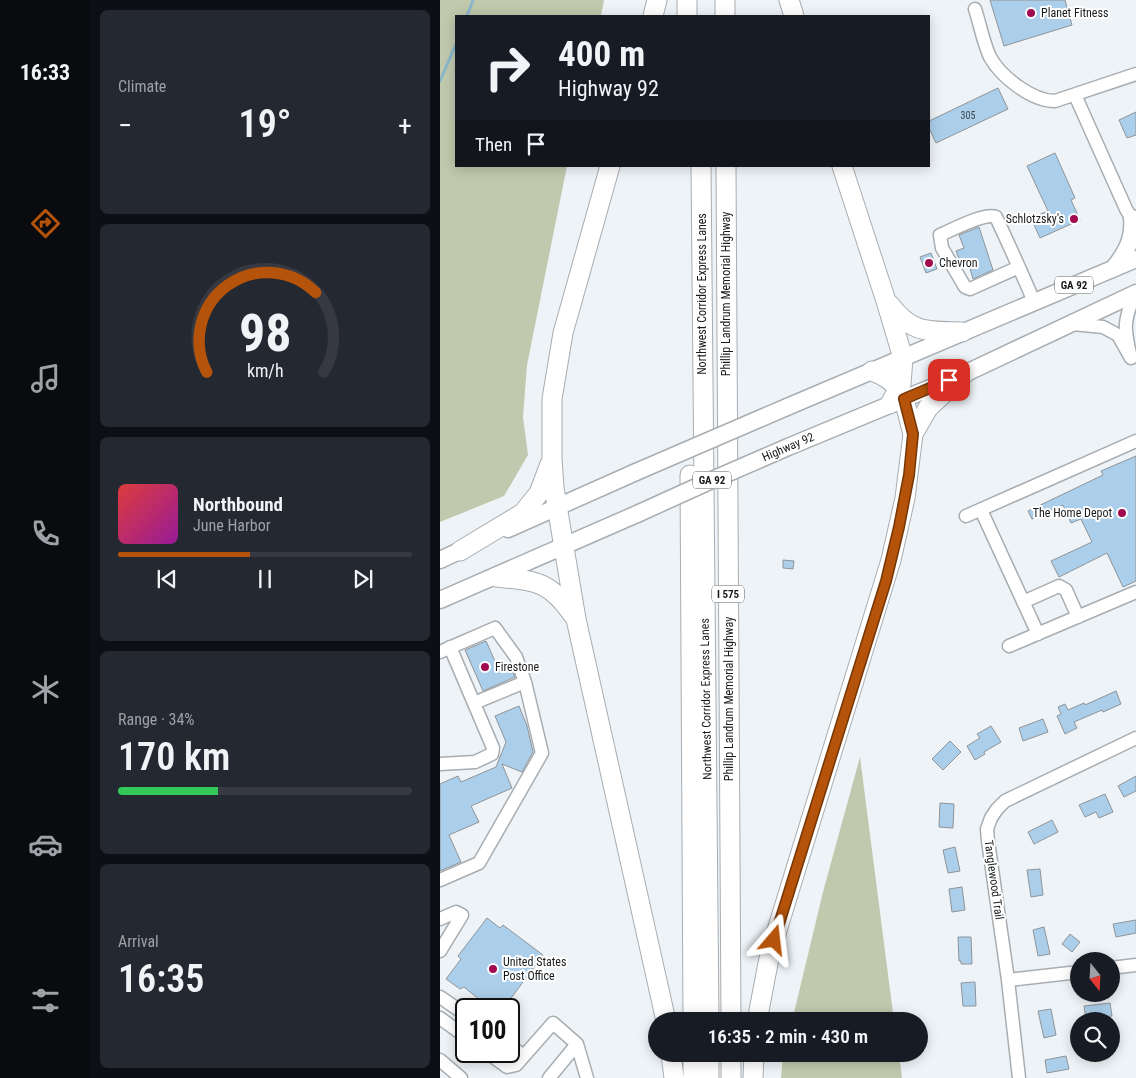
<!DOCTYPE html>
<meta charset="utf-8">
<style>
body{margin:0;font-family:"Roboto Condensed",sans-serif;background:#242831;color:#f1f3f6;height:100vh;display:flex;flex-direction:column;font-size:19px;white-space:nowrap}
*{box-sizing:border-box;margin:0}
p{font-size:16px;color:#9ea1a6}
.icon{flex:none;width:28px;height:28px;fill:none;stroke:currentColor;stroke-width:2;stroke-linecap:round;stroke-linejoin:round}
.map{position:relative;flex:1;overflow:hidden}
.details{display:flex;flex-direction:column;gap:10px;padding:10px;background:#0d0f14;width:350px}
.details>*{flex:none}
.guide{position:absolute;left:15px;top:15px;width:475px;height:152px;border-radius:0px;box-shadow:0 2px 12px #0003;background:#171b24;color:#f1f3f6;overflow:hidden}
.needle{width:32px;rotate:162deg}
.controls{position:absolute;left:630px;top:952px;display:grid;gap:10px}
.controls a{display:grid;place-items:center;width:50px;height:50px;border-radius:50%;background:#171b24;box-shadow:0 2px 12px #0003;font-size:25px}
.speed{position:absolute;left:15px;top:998px;display:flex;gap:10px;font-size:25px;font-weight:700;text-align:center}
.speed>*{display:grid;place-content:center;width:65px;height:65px;border-radius:50%;background:#171b24;box-shadow:0 2px 12px #0003;line-height:1}
.speed .limit{border:2px solid #111;border-radius:8px;background:#fff;color:#111}
.pin{position:absolute;display:grid;place-items:center;width:42px;height:42px;color:#fff;margin:-21px;border-radius:10px;box-shadow:0 2px 8px #0006}
.me{position:absolute;width:55px;margin:-28px;rotate:17deg;stroke-linejoin:round;filter:drop-shadow(0 0 4px #0008)}
.turn{display:flex;align-items:center;gap:18px;height:105px;padding:0 20px;font-size:22px}
.turn .icon{width:65px;height:65px;stroke-width:2.5}
.turn b{display:block;font-size:35px;line-height:42px}
.then{display:flex;align-items:center;height:48px;padding:0 20px;background:#0003;gap:10px;font-size:19px}
.big{font-size:38px;font-weight:600;line-height:1.1}
.details .widget{flex:1;display:flex;flex-direction:column;justify-content:center;gap:8px;min-width:0;padding:0 18px;border-radius:8px;background:#242831}
.details .dial{align-items:center;gap:0}
.dial svg{height:130px;overflow:visible;fill:none;stroke:#363941;stroke-width:7;stroke-linecap:round;text-anchor:middle}
.dial text{fill:#f1f3f6;stroke:none}
.song{display:flex;align-items:center;gap:15px}
.cover{width:60px;height:60px;border-radius:8px;background:linear-gradient(135deg,hsl(0 70% 55%),hsl(300 70% 35%))}
.played{height:5px;border-radius:2px;background:linear-gradient(90deg,#b45309 45%,#363941 45%)}
.keys{display:flex;justify-content:space-around;direction:ltr}
.heat{display:flex;justify-content:space-between;align-items:center;font-size:28px;direction:ltr}
.charge{height:8px;border-radius:4px;background:linear-gradient(90deg,#34c759 34%,#363941 0)}
.trip{position:absolute;left:208px;top:1012px;width:280px;height:50px;border-radius:25px;background:#171b24;box-shadow:0 2px 12px #0003;font-weight:600;line-height:50px;text-align:center}
main{display:flex;flex:1;min-height:0}
.dock{display:flex;flex-direction:column;width:90px;justify-content:space-around;align-items:center;background:#090b0e;color:#9ea1a6}
.dock .icon{width:35px;height:35px}
.dock .active{color:#b45309}
.dock b{font-size:22px;color:#f1f3f6}
.map>svg:first-child{display:block}
.green{fill:#c0c8ad}
.lines{fill:none;stroke-linecap:round;stroke-linejoin:round}
.stream{stroke:#8ab7c9;stroke-width:3}
.building{fill:#abcfeb;stroke:#8f9498}
.minor-casing{stroke:#a8adb1;stroke-width:15}
.major-casing{stroke:#a8adb1;stroke-width:19}
.highway-casing{stroke:#a8adb1;stroke-width:21}
.minor{stroke:#fff;stroke-width:12}
.major{stroke:#fff;stroke-width:16}
.highway{stroke:#fff;stroke-width:19}
.major-bridge-casing{stroke:#a8adb1;stroke-width:19;stroke-linecap:butt}
.major-bridge{stroke:#fff;stroke-width:16}
.route-casing{stroke:#753606;stroke-width:12}
.route{stroke:#b45309;stroke-width:9}
.poi-dot{fill:#a10c50;stroke:#fff;stroke-width:2}
.labels{text-anchor:middle;dominant-baseline:central;stroke-width:4;stroke-linejoin:round;paint-order:stroke}
.number-label{font-size:10px;fill:#3d474f}
.shield{fill:#fff;stroke:#5d5f5f;stroke-width:1}
.shield-label{font-size:11px;font-weight:bold;fill:#181a1b}
.poi-label{font-size:12px;fill:#181a1b;stroke:#fff;text-anchor:start}
.street-label{font-size:12px;fill:#181a1b;stroke:#fff}
</style>
<main>
<nav class="dock">
<b>16:33</b>
<svg class="icon active" aria-label="directions" viewBox="0 0 24 24"><path d="M12 3l9 9-9 9-9-9zM9 14v-3h6M13 9l2 2-2 2"/></svg>
<svg class="icon" aria-label="music" viewBox="0 0 24 24"><path d="M9 18V5l10-2v13"/><circle cx="6" cy="18" r="3"/><circle cx="16" cy="16" r="3"/></svg>
<svg class="icon" aria-label="phone" viewBox="0 0 24 24"><path d="M5 4h4l2 5-3 2q2 4 5 5l2-3 5 2v4C11 20 4 13 5 4z"/></svg>
<svg class="icon" aria-label="climate" viewBox="0 0 24 24"><path d="M12 3v18M4 7l16 10M4 17L20 7"/></svg>
<svg class="icon" aria-label="car" viewBox="0 0 24 24"><path d="M5 17H2v-5l4-1 3-4h7l3 4 3 1v5h-3M9 17h6M6 11h13"/><circle cx="7" cy="17" r="2"/><circle cx="17" cy="17" r="2"/></svg>
<svg class="icon" aria-label="filters" viewBox="0 0 24 24"><path d="M4 7h16M4 17h16"/><circle cx="9" cy="7" r="2"/><circle cx="15" cy="17" r="2"/></svg>
</nav>
<section class="details">
<div class="widget"><p>Climate</p>
<div class="heat"><a>−</a><b class="big">19°</b><a>+</a></div>
</div>
<div class="widget dial"><svg viewBox="0 0 100 80">
<path d="M14 69A42 42 0 1 1 86 69"/>
<path d="M14 69A42 42 0 0 1 81 20" stroke="#b45309"/>
<text x="50" y="56" font-size="32" font-weight="700">98</text>
<text x="50" y="72" font-size="11">km/h</text>
</svg></div>
<div class="widget">
<div class="song"><i class="cover"></i><div><b>Northbound</b><p>June Harbor</p></div></div>
<div class="played"></div>
<div class="keys"><svg class="icon" aria-label="previous" viewBox="0 0 24 24"><path d="M18 5L8 12l10 7zM5 5v14"/></svg><svg class="icon" aria-label="pause" viewBox="0 0 24 24"><path d="M8 5v14M16 5v14"/></svg><svg class="icon" aria-label="next" viewBox="0 0 24 24"><path d="M6 5l10 7-10 7zM19 5v14"/></svg></div>
</div>
<div class="widget"><p>Range · 34%</p><b class="big">170 km</b><div class="charge"></div></div>
<div class="widget"><p>Arrival</p><b class="big">16:35</b></div>
</section>
<div class="map">
<svg width="696" height="1078" viewBox="0 0 696 1078">
<rect width="100%" height="100%" fill="#eef3f7"/>
<path class="green" d="M0,0H164L161,16H16V166H127L87,365L83,417L88,455L64,496L0,522Z
M420,757L454,1021H352L383,892Z
M343,1054H459L462,1078H341Z"/>
<g class="lines">
<path class="stream" d="M27,16L33,0
M0,81L16,44"/>
</g>
<path class="building" d="M550,0H625L632,25L564,46Z
M558,88L568,109L496,143L489,128V121Z
M696,112V135L687,138L679,120Z
M615,153L635,198L631,200L640,220L600,238L591,218L608,211L587,166Z
M539,227L553,270L533,279L529,265L522,267L516,251L524,248L519,235Z
M491,253L497,269L486,273L480,257Z
M696,456V581L683,587L667,553L619,577L611,561L652,542L641,519L631,523L623,505L592,519L588,511L663,475L661,471Z
M343,560L354,561L353,569L343,568Z
M46,641L59,670L70,665L75,677L43,691L25,650Z
M676,691L681,704L663,712L662,710L634,722L637,728L625,734L617,716L621,714L618,707L625,704L628,710L644,703L645,705Z
M79,706L87,726L93,752L82,772L62,764L72,788L31,806L39,822L9,835L21,862L0,871V784L18,776L21,782L56,767L66,742L55,716Z
M603,719L608,732L583,741L579,728Z
M551,726L561,742L544,752L545,754L535,760L527,746L540,738L537,734Z
M510,741L521,752L503,770L492,759Z
M696,776V791L684,797L678,786Z
M665,794L673,812L659,818L656,812L645,817L639,805Z
M500,803L514,804L513,828L499,827Z
M612,820L618,832L594,844L588,832Z
M515,847L520,871L508,873L503,850Z
M600,869L603,895L591,897L587,870Z
M522,887L525,910L512,912L509,889Z
M47,918L60,928L63,925L103,955L63,1009H51L24,987L20,989L6,979L21,959L18,956Z
M696,920V933L676,937L673,924Z
M604,927L610,954L598,956L593,930Z
M630,934L640,942L632,952L622,944Z
M518,937H531L532,964H521V961H519Z
M535,982L536,1006H523L521,983Z
M670,1003L672,1016L646,1019L644,1006Z
M611,1009L616,1035L604,1038L598,1011Z
M626,1056L629,1069L607,1073L605,1060Z"/>
<g class="lines">
<g class="minor-casing">
<path id="minor" d="M535,9C540,24 543,42 550,57C561,77 592,101 615,101L696,74
M635,95L686,209L696,226
M579,267L530,289L525,287L502,248L500,235C512,230 545,212 556,217C569,245 582,273 594,302
M633,324L663,327L678,335L691,358C684,329 683,321 695,294
M541,510L598,634
M526,516L696,441
M583,602L619,586L626,590L638,617
M569,646L696,592
M0,652L55,628L76,657L85,682L102,753L39,863L0,880
M34,703L85,682
M0,764L35,762L52,754L53,748L10,647
M0,919L16,912L22,915L0,951
M671,968L696,965
M568,980L639,972
M0,997L26,1015
M0,1018L26,1037
M137,1044L147,1078
M69,1045L84,1056
M45,1051L67,1067L76,1065L113,1023L137,1044L109,1078
M0,1060L21,1078
M579,1078L568,980L548,841L547,829L551,818L557,809L565,801L696,738"/>
</g>
<g class="major-casing">
<path id="major" d="M673,269C686,253 694,239 692,218
M347,407L696,259
M348,447L524,374L696,293
M68,529L196,472
M0,560L32,545
M0,600L197,514"/>
</g>
<g class="highway-casing">
<path id="highway" d="M247,0V16
M285,0V16
M349,0L354,16
M213,16L217,0
M170,166L123,333L112,399V458L114,488L136,619L226,1021
M261,166C263,451 267,736 269,1021
M286,166L291,1021
M402,166L446,301L463,358L461,384L450,404
M450,305C472,334 488,331 522,332
M432,371C466,383 464,403 473,434
M250,475L253,1021
M20,551L83,513L99,493L110,464
M56,577C95,581 109,580 133,615
M317,1021L330,953L451,560L465,498L473,434L488,408L524,374
M231,1054L234,1078
M253,1054V1078
M269,1054V1078
M291,1054V1078
M313,1078L314,1054"/>
</g>
<use href="#minor" class="minor"/>
<use href="#major" class="major"/>
<use href="#highway" class="highway"/>
<g class="major-bridge-casing">
<path id="major-bridge" d="M196,472L347,407
M197,514L272,480L348,447"/>
</g>
<use href="#major-bridge" class="major-bridge"/>
</g>
<g class="lines">
<g class="route-casing">
<path id="route" d="M334,940L446,581L459,527L469,475L473,434L464,399L509,380"/>
</g>
<use href="#route" class="route"/>
</g>
<g class="poi-dot">
<circle cx="591" cy="13" r="5"/>
<circle cx="634" cy="219" r="5"/>
<circle cx="489" cy="263" r="5"/>
<circle cx="682" cy="513" r="5"/>
<circle cx="45" cy="667" r="5"/>
<circle cx="53" cy="969" r="5"/>
</g>
<g class="labels">
<g class="number-label">
<text x="528" y="115">305</text>
</g>
<g class="shield">
<rect x="615" y="276.5" width="38" height="17" rx="4"/>
<rect x="253" y="471.5" width="38" height="17" rx="4"/>
<rect x="272" y="585.5" width="32" height="17" rx="4"/>
</g>
<g class="shield-label">
<text x="634" y="285">GA 92</text>
<text x="272" y="480">GA 92</text>
<text x="288" y="594">I 575</text>
</g>
<g class="poi-label">
<text x="601" y="13">Planet Fitness</text>
<text x="624" y="219" text-anchor="end">Schlotzsky's</text>
<text x="499" y="263">Chevron</text>
<text x="672" y="513" text-anchor="end">The Home Depot</text>
<text x="55" y="667">Firestone</text>
<text x="63" y="962">United States<tspan x="63" dy="14">Post Office</tspan></text>
</g>
<g class="street-label">
<text transform="translate(262 294) rotate(-90)">Northwest Corridor Express Lanes</text>
<text transform="translate(286 294) rotate(-90)">Phillip Landrum Memorial Highway</text>
<text transform="translate(348 447) rotate(-23)">Highway 92</text>
<text transform="translate(266 699) rotate(-91)">Northwest Corridor Express Lanes</text>
<text transform="translate(289 699) rotate(-90)">Phillip Landrum Memorial Highway</text>
<text transform="translate(554 880) rotate(82)">Tanglewood Trail</text>
</g>
</g>
</svg>
<div class="controls">
<a><svg class="needle" viewBox="-14 -14 28 28"><path d="M0-13l5 13h-10z" fill="#e53935"/><path d="M0 13l5-13h-10z" fill="#9ea1a6"/></svg></a>
<a><svg class="icon" aria-label="search" viewBox="0 0 24 24"><circle cx="10" cy="10" r="6"/><path d="M15 15l6 6"/></svg></a>
</div>
<div class="speed"><div class="limit">100</div></div>
<div class="pin" style="left:509px;top:380px;background:#d93025"><svg class="icon" aria-label="arrive" viewBox="0 0 24 24"><path d="M6 21V4h12l-3 4 3 4H6"/></svg></div>
<svg class="me" style="left:334px;top:940px" viewBox="-20 -20 40 40"><path d="M0-17L14 15 0 8-14 15z" fill="#b45309" stroke="#fff" stroke-width="4"/></svg>
<div class="trip">16:35 · 2 min · 430 m</div>
<div class="guide">
<div class="turn"><svg class="icon" aria-label="right" viewBox="0 0 24 24"><path d="M7 20v-9h11M14 6l5 5-5 5"/></svg><div><b>400 m</b>Highway 92</div></div>
<div class="then">Then<svg class="icon" aria-label="arrive" viewBox="0 0 24 24"><path d="M6 21V4h12l-3 4 3 4H6"/></svg></div>
</div>
</div>
</main>
